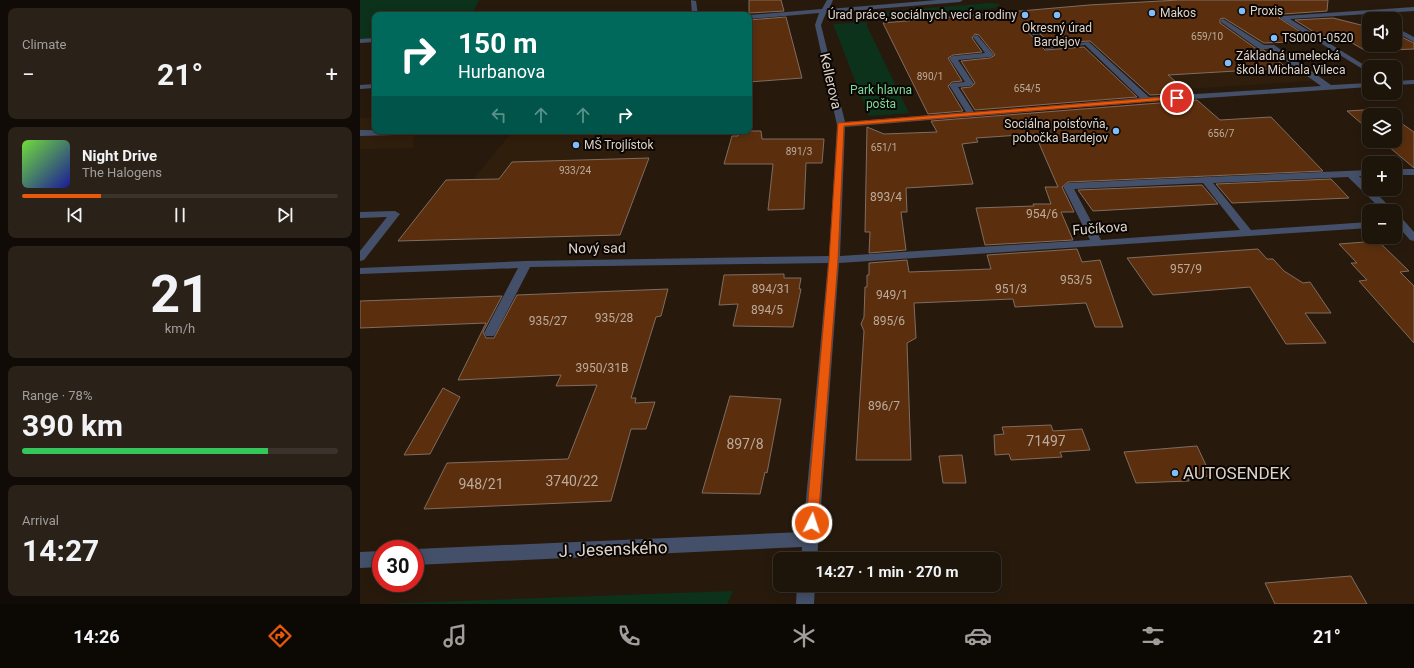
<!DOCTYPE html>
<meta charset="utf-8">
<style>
body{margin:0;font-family:Roboto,sans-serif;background:#2a2118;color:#f1f3f6;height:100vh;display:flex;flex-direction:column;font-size:15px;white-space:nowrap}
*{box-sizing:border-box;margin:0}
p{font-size:13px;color:#a09e9c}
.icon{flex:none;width:22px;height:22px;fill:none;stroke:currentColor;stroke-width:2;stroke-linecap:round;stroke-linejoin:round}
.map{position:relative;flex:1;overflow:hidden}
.drawer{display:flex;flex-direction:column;gap:8px;padding:8px;background:#100b06;width:360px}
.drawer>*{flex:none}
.hud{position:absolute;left:12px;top:12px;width:380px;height:122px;border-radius:8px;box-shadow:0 2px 10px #0003,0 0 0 1px #3b332b;background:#00695c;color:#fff;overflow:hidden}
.buttons{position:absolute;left:1002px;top:12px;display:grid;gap:8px}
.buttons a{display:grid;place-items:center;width:40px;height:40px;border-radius:8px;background:#1d140a;box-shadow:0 2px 10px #0003,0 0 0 1px #3b332b;font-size:20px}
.speed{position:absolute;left:12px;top:540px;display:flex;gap:8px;font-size:20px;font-weight:700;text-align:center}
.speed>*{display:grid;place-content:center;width:52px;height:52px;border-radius:50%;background:#1d140a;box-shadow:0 2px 10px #0003,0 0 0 1px #3b332b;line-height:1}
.speed .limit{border:6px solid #d22;background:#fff;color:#111}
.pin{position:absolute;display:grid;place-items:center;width:34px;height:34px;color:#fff;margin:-17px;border:2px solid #fff;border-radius:50%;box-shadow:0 1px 4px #0007}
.me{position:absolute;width:44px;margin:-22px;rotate:4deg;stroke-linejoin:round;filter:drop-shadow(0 0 3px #0008)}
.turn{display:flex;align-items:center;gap:14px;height:84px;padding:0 20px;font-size:18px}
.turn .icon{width:52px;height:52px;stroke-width:2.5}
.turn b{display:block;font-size:28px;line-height:34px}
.lanes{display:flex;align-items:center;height:38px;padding:0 20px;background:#0003;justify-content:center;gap:20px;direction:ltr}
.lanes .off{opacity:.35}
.big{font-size:30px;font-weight:700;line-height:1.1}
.drawer .card{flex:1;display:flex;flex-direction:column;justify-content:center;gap:6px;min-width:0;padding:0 14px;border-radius:8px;background:#2a2118}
.drawer .dial{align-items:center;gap:0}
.dial b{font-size:52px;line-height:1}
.song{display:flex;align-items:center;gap:12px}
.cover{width:48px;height:48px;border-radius:6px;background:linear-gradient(135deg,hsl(100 70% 55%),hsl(240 70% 35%))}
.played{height:4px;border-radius:2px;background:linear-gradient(90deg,#ea580c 25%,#3b332b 25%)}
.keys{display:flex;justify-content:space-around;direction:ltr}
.heat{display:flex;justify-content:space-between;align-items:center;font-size:22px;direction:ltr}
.charge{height:6px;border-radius:3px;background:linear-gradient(90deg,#34c759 78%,#3b332b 0)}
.trip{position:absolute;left:413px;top:552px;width:228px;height:40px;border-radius:8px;background:#1d140a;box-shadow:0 2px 10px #0003,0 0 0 1px #3b332b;font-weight:700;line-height:40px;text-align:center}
.tab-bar{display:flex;height:64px;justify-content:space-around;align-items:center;background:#0c0804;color:#a09e9c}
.tab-bar .icon{width:28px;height:28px}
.tab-bar .active{color:#ea580c}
.tab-bar b{font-size:18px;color:#f1f3f6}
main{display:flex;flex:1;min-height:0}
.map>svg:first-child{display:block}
.built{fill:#301e0c}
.green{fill:#0c321c}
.building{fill:#5b2f0d;stroke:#806c60}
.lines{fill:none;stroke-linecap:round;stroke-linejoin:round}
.minor{fill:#445069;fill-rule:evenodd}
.route{fill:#ea580c;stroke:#983908}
.poi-dot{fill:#80bdfa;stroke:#0c0603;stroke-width:1.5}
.labels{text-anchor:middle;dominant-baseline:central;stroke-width:4;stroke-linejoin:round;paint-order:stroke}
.far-number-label{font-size:10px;fill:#bcab9c}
.far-poi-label{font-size:12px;fill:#ddd4cc;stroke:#0c0603;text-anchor:start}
.far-park-label{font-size:12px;fill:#7adb9e;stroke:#0c0603}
.number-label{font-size:12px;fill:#bcab9c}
.street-label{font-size:14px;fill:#ddd4cc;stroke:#0c0603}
.near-number-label{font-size:14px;fill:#bcab9c}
.near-poi-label{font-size:17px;fill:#ddd4cc;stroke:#0c0603;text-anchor:start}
.near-street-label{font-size:17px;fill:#ddd4cc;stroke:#0c0603}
</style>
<main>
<section class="drawer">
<div class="card"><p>Climate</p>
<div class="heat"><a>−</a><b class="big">21°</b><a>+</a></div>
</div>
<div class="card">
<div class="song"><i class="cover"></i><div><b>Night Drive</b><p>The Halogens</p></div></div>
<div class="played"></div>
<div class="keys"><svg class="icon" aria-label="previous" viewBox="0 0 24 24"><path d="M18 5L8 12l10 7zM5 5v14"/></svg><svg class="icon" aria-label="pause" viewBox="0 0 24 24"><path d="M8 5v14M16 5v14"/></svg><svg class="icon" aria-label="next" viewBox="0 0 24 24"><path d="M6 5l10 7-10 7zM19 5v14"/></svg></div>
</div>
<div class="card dial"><b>21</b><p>km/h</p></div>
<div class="card"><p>Range · 78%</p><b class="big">390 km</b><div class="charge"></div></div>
<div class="card"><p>Arrival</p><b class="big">14:27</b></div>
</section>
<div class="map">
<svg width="1054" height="604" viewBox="0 0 1054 604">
<rect width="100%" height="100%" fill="#271a0d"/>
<path class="built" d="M879,19L966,80L825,89L750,25Z
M15,117V131H54L53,148L0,149V118Z
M153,131H292L289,158L282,178L110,183Z"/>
<path class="green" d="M0,0H119L112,15H15V40L0,41Z
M629,3L640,4L635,8L521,18L514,17L510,13Z
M507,22V26L549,113L509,116L473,24Z
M373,591L367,604H22Z"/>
<path class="building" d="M389,0H421L424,11L389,13Z
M819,0H968L967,11L923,14L919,18L955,41L904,43L864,18L860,19V23L898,50H904L927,68L808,75L829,93L790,95L730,41L692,43L669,26L666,28L667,31L685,50L724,47L777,97L615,110L601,88L611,87L615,83L601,61L630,58L635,55L619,35L615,34L612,38L622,52L593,55L588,58L602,81L592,82L588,86L603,111L568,114L523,23L729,5Z
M426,17L442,78L389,82V20Z
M973,18L1009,27V45H1035V34L1054,43V49L1006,51L987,40L968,41L935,20Z
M837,100L860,120L911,117L963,171L708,182L702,187L714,212H701L713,240L625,245L616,208L674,206L673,204H691L685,187H698L675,134L616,138L618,142L602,144L613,184L546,188L547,212H541L546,250L509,253L510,232H505L507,127L524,134L577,132L571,121Z
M1020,109L1029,115H1009V130L987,111Z
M1035,119L1054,132V168L1022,141H1035Z
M379,131H401L402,139H464L462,163H446L444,209L408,210L413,164H364L372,136H378Z
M289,158L260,235L38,241L86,180L139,179L152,162Z
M971,179L989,198L872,203L856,184Z
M842,185L858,204L733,211L718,190Z
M1018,241L1049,271L1040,272L1054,286V343L999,281L1007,280L991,263H997L979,244Z
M717,249L722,262L740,260L763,327H735L726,303L655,307L653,299L554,303L556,338L547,343L551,460H496L504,331L501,324L504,317L505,287H507V275H509V263L547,260L549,272L631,269L627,255Z
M898,249L907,259H913L924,271L943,283L950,282L971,313H945L966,343L926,344L890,287L793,295L767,258Z
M424,274V278H441L439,289H441L433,327L373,326L378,304L359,305L364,275Z
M308,289L301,316L296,317L271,398H276L275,403L295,402L286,429H271L251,501L64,509L87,463L208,459L237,385L196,386L201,375L98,380L126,323L0,328V301L142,296L123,332L126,338H134L157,295Z
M83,388L100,397L70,454L44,455Z
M370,396L421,399L407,473L405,472L400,494L342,493Z
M691,425L693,431L722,429L730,450L700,452L702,457L651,460L649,454L635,455L634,435L644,434L642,427Z
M837,446L851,476L828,477L829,481L776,483L764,452Z
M602,455L606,483H583L579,456Z
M991,576L1007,604H915L905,583Z"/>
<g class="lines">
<path class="minor" d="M331,0L336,1L338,15H332Z
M467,0H473L469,9L577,0H603L600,2L466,13L461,25L485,122L606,112L589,85L593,83L605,82L589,58L593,56L625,53L613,37L616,35L618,36L634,55L630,57L598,60L614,84L610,86L598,87L614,112L780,98L725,45L686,49L668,30V28L670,27L691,45L729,42L789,97L961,86L909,49H899L861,22V20L863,19L904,45H914L971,85L1009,83V87L787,102L485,127L480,256L730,240L703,186L708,183L1009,170V176H999L1009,186V189H1012L1034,211H1023L988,177L853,183L891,230L1009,222V228L479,263L457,559H441L442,547L55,565V549L443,532L468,263L170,267L136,333L134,336H126L124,333L158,268L0,274V268L166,261L469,256L477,125L455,25L459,13L389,19V15L462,9ZM843,183L880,230L741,240L714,189Z
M1054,7V11L930,19L1009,68V73L920,18L923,16Z
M1035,27L1054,37V42L1035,32Z
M15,38V42L0,43V39Z
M1054,80V84L1035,85V81Z
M15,84V88L0,89V85Z
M0,130L73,131L69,134L0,136Z
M1035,169H1054V175H1035Z
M35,211L40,214L4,260L0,261V251L27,217L0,218V212Z
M1035,214L1039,215L1054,232V241L1050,240L1035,223Z
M21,551V567L0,568V552Z
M437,585H455L454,604H436Z"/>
</g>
<path class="route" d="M817,96L820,98L819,99L484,126L478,260L458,523L456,527L452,529L448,527L446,523L469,260L478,123Z"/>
<g class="poi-dot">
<circle cx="882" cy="11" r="4"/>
<circle cx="792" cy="13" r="4"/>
<circle cx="665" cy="15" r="4"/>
<circle cx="697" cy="15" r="4"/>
<circle cx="914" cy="38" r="4"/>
<circle cx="868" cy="63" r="4"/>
<circle cx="756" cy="131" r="4"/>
<circle cx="216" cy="145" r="4"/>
<circle cx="815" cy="473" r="4"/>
</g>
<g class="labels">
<g class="far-number-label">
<text x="847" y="36">659/10</text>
<text x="570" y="76">890/1</text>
<text x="667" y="88">654/5</text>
<text x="861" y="133">656/7</text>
<text x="524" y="147">651/1</text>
<text x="439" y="151">891/3</text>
<text x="215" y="170">933/24</text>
</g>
<g class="far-poi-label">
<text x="890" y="11">Proxis</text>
<text x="800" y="13">Makos</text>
<text x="657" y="15" text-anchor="end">Úrad práce, sociálnych vecí a rodiny</text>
<text x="697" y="28" text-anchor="middle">Okresný úrad<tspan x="697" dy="14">Bardejov</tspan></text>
<text x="922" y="38">TS0001-0520</text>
<text x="876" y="56">Základná umelecká<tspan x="876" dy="14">škola Michala Vileca</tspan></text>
<text x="748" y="124" text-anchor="end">Sociálna poisťovňa,<tspan x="748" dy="14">pobočka Bardejov</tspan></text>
<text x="224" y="145">MŠ Trojlístok</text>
</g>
<g class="far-park-label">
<text x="521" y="90">Park hlavna<tspan x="521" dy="14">pošta</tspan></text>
</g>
<g class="number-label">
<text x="526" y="197">893/4</text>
<text x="682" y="214">954/6</text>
<text x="826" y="269">957/9</text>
<text x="716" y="280">953/5</text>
<text x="411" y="289">894/31</text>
<text x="651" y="289">951/3</text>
<text x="532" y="295">949/1</text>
<text x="407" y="310">894/5</text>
<text x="254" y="318">935/28</text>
<text x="188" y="321">935/27</text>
<text x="529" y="321">895/6</text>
<text x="242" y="368">3950/31B</text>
<text x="524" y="406">896/7</text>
</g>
<g class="street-label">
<text transform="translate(471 81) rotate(77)">Kellerova</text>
<text transform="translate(740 228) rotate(-4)">Fučíkova</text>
<text transform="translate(237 248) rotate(-1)">Nový sad</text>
</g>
<g class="near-number-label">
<text x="686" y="441">71497</text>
<text x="385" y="444">897/8</text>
<text x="212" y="481">3740/22</text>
<text x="121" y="484">948/21</text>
</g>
<g class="near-poi-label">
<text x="823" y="473">AUTOSENDEK</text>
</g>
<g class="near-street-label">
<text transform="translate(253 549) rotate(-2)">J. Jesenského</text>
</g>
</g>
</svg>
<div class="buttons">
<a><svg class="icon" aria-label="sound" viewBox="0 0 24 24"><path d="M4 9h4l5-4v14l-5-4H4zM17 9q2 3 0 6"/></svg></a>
<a><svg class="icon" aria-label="search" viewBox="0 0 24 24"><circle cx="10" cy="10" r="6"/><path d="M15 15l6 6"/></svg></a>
<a><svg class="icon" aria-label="layers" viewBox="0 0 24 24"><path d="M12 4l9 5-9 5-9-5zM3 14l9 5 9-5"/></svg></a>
<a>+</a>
<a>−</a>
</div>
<div class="speed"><div class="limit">30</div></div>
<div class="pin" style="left:817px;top:98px;background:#d93025"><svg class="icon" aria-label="arrive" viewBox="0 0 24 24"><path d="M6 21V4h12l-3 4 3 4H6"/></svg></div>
<svg class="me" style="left:452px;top:523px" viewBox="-20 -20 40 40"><circle r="17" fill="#ea580c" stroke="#fff" stroke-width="3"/><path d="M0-11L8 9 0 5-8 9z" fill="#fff"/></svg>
<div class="trip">14:27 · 1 min · 270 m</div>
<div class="hud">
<div class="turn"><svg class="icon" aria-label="right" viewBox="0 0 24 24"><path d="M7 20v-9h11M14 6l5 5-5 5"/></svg><div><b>150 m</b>Hurbanova</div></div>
<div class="lanes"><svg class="icon off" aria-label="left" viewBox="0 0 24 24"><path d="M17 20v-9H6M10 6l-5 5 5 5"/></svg><svg class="icon off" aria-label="ahead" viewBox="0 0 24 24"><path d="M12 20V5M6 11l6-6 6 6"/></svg><svg class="icon off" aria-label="ahead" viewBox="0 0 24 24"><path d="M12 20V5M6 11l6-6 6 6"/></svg><svg class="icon" aria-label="right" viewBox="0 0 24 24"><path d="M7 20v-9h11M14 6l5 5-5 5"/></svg></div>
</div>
</div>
</main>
<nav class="tab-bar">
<b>14:26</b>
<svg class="icon active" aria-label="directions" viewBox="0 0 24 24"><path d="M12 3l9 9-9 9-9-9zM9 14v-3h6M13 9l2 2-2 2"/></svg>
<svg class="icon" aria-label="music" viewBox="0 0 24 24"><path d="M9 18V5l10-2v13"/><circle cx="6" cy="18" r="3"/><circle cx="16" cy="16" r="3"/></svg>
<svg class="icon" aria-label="phone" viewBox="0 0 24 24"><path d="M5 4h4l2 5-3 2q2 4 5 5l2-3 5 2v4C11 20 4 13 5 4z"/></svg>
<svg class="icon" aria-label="climate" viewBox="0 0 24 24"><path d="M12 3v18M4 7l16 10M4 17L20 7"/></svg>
<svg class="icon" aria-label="car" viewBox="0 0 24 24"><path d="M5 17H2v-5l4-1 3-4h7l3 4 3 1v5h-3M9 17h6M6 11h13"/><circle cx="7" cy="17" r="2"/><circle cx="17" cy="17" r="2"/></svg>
<svg class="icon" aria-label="filters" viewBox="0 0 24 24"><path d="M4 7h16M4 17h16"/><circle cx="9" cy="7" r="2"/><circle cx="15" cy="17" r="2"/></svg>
<b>21°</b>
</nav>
